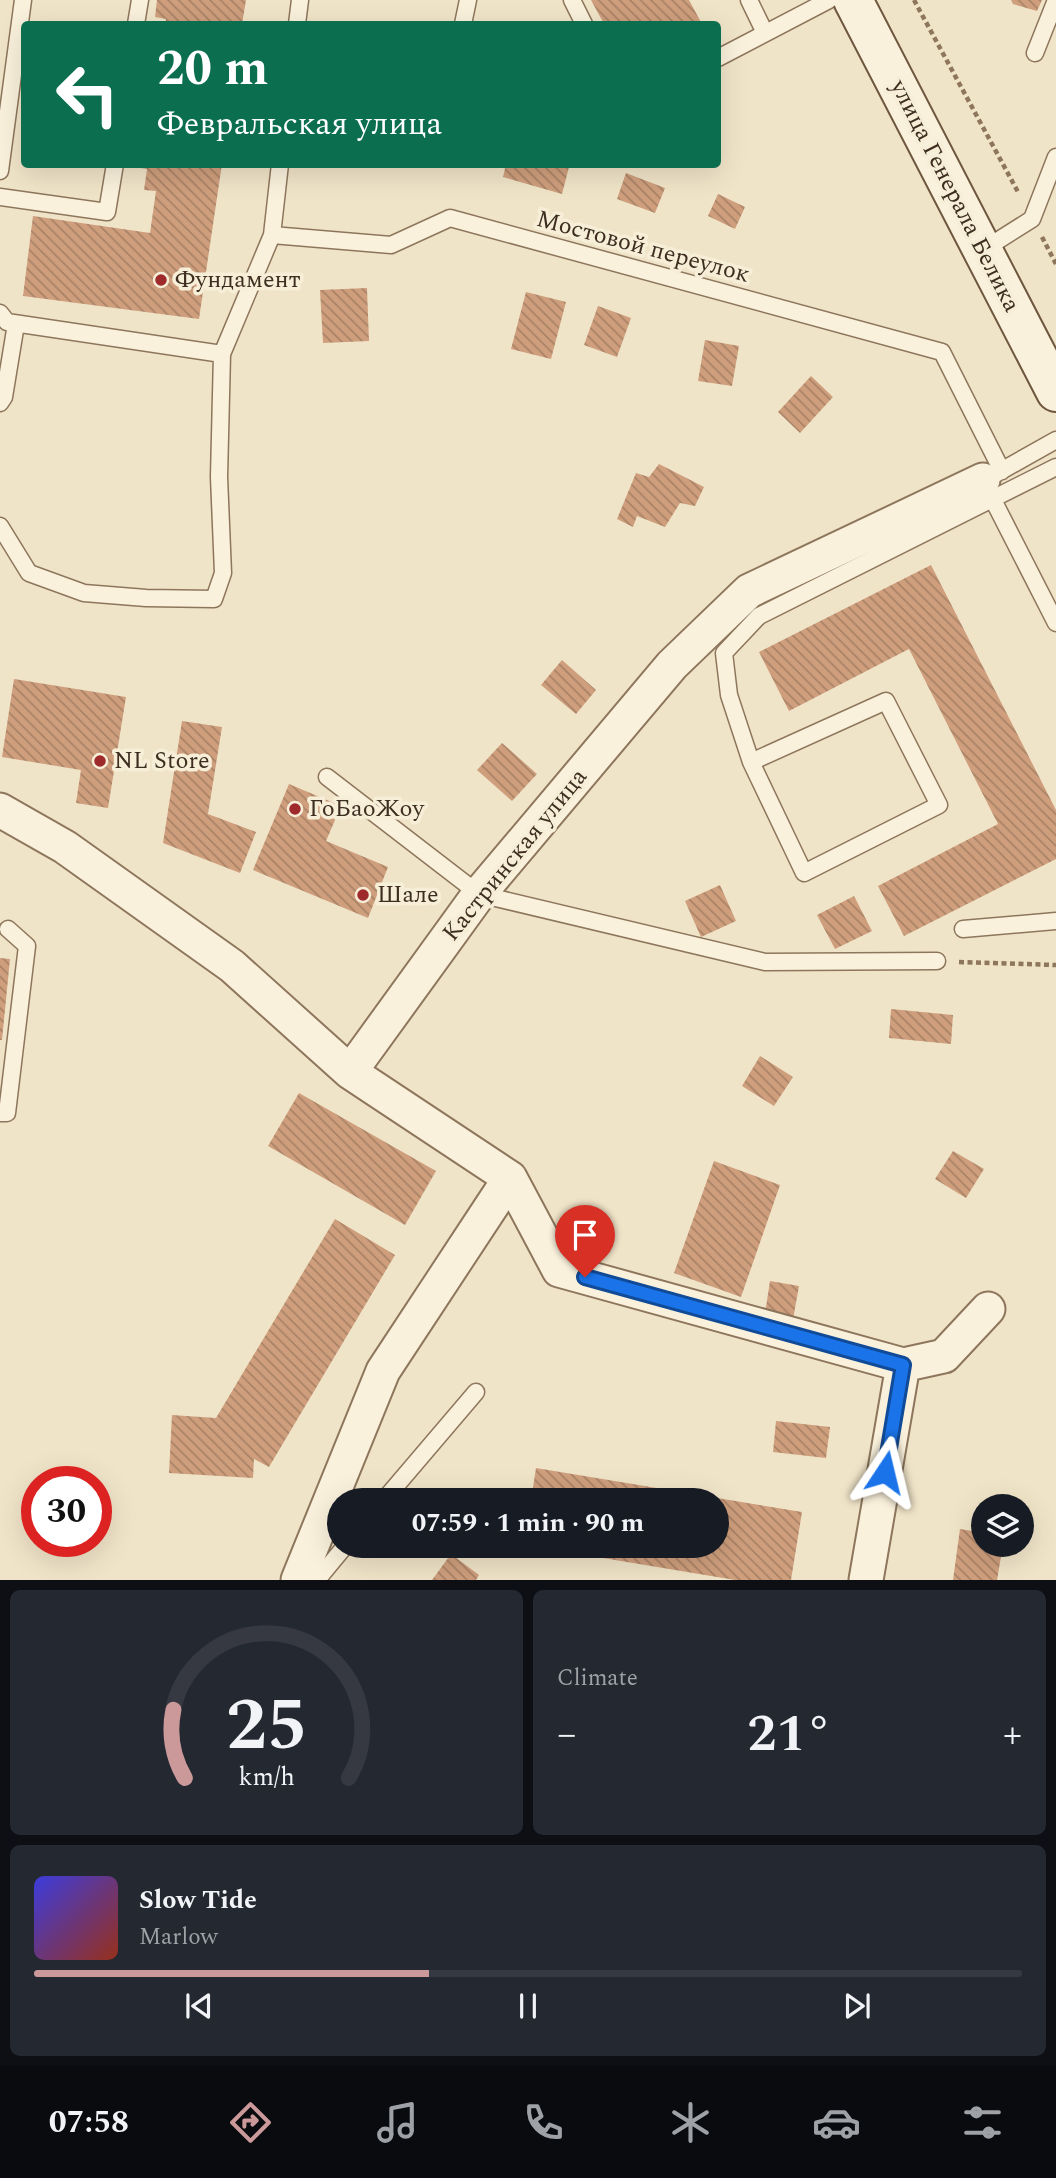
<!DOCTYPE html>
<meta charset="utf-8">
<style>
body{margin:0;font-family:Spectral,serif;background:#242831;color:#f1f3f6;height:100vh;display:flex;flex-direction:column;font-size:26px;white-space:nowrap}
*{box-sizing:border-box;margin:0}
p{font-size:23px;color:#9ea1a6}
.icon{flex:none;width:38px;height:38px;fill:none;stroke:currentColor;stroke-width:2;stroke-linecap:round;stroke-linejoin:round}
.map{position:relative;height:1580px;overflow:hidden}
.side{display:flex;flex-direction:column;gap:10px;padding:10px;background:#0d0f14;flex:1}
.side>*{flex:none}
.top-card{position:absolute;left:21px;top:21px;width:700px;height:147px;border-radius:7px;box-shadow:0 7px 28px #0002;background:#0b6e4f;color:#fff;overflow:hidden}
.buttons{position:absolute;left:971px;top:1494px;display:grid;gap:14px}
.buttons a{display:grid;place-items:center;width:63px;height:63px;border-radius:50%;background:#171b24;box-shadow:0 7px 28px #0002;font-size:35px}
.speed{position:absolute;left:21px;top:1466px;display:flex;gap:14px;font-size:35px;font-weight:700;text-align:center}
.speed>*{display:grid;place-content:center;width:91px;height:91px;border-radius:50%;background:#171b24;box-shadow:0 7px 28px #0002;line-height:1}
.speed .limit{border:10px solid #d22;background:#fff;color:#111}
.pin{position:absolute;display:grid;place-items:center;width:60px;height:60px;color:#fff;margin:-72px -30px;border-radius:50% 50% 50% 0;rotate:-45deg;box-shadow:0 0 7px #0007}
.pin .icon{rotate:45deg}
.me{position:absolute;width:77px;margin:-38px;rotate:10deg;stroke-linejoin:round;filter:drop-shadow(0 0 5px #0008)}
.turn{display:flex;align-items:center;gap:24px;height:147px;padding:0 21px;font-size:32px}
.turn .icon{width:91px;height:91px;stroke-width:2.5}
.turn b{display:block;font-size:49px;line-height:60px}
.big{font-size:52px;font-weight:700;line-height:1.1}
.side .widget{flex:1;display:flex;flex-direction:column;justify-content:center;gap:10px;min-width:0;padding:0 24px;border-radius:10px;background:#242831}
.side .dial{align-items:center;gap:0}
.dial svg{height:182px;overflow:visible;fill:none;stroke:#363941;stroke-width:7;stroke-linecap:round;text-anchor:middle}
.dial text{fill:#f1f3f6;stroke:none}
.song{display:flex;align-items:center;gap:21px}
.cover{width:84px;height:84px;border-radius:10px;background:linear-gradient(135deg,hsl(240 70% 55%),hsl(10 70% 35%))}
.played{height:7px;border-radius:4px;background:linear-gradient(90deg,#cc999b 40%,#363941 40%)}
.keys{display:flex;justify-content:space-around;direction:ltr}
.heat{display:flex;justify-content:space-between;align-items:center;font-size:38px;direction:ltr}
.side .tiles{flex:1;display:grid;gap:10px;grid-template-columns:1fr 1fr}
.widget:last-child{grid-column:span 2}
.trip{position:absolute;left:327px;top:1488px;width:402px;height:70px;border-radius:35px;background:#171b24;box-shadow:0 7px 28px #0002;font-weight:700;line-height:70px;text-align:center}
.menu{display:flex;height:112px;justify-content:space-around;align-items:center;background:#090b0e;color:#9ea1a6}
.menu .icon{width:49px;height:49px}
.menu .active{color:#cc999b}
.menu b{font-size:32px;color:#f1f3f6}
.map>svg:first-child{display:block}
.building{fill:url(#building-back-hatch)}
.lines{fill:none;stroke-linecap:round;stroke-linejoin:round}
.lane-casing{stroke:#8d765c;stroke-width:19}
.street-casing{stroke:#8d765c;stroke-width:37}
.secondary-casing{stroke:#6f573f;stroke-width:42}
.path{stroke:#8d765c;stroke-width:4.5;stroke-dasharray:5 3.5;stroke-linecap:butt}
.lane{stroke:#faf1dc;stroke-width:16}
.street{stroke:#faf1dc;stroke-width:33}
.secondary{stroke:#faf1dc;stroke-width:38}
.route-casing{stroke:#114b97;stroke-width:18}
.route{stroke:#1a73e8;stroke-width:12}
.poi-dot{fill:#9e2a2b;stroke:#f7eed8;stroke-width:2.5}
.labels{text-anchor:middle;dominant-baseline:central;stroke-width:7;stroke-linejoin:round;paint-order:stroke}
.street-label{font-size:24px;fill:#3d2e20;stroke:#f7eed8}
.poi-label{font-size:24px;fill:#3d2e20;stroke:#f7eed8;text-anchor:start}
</style>
<div class="map">
<svg width="1056" height="1580" viewBox="0 0 1056 1580">
<defs>
<pattern id="building-back-hatch" width="6" height="6" patternUnits="userSpaceOnUse" patternTransform="scale(1.75)"><rect width="6" height="6" fill="#cf9f7d"/><path d="M-1 5l2 2M0 0l6 6M5-1l2 2" fill="none" stroke="#a98266"/></pattern>
</defs>
<rect width="100%" height="100%" fill="#f0e4c8"/>
<path class="building" d="M157,0H246L242,24H165L166,19L155,17Z
M591,0H689L702,24H604Z
M1011,0H1042L1037,11L1013,4Z
M134,164H222L199,319L23,296L33,216L150,233L156,191L144,190L147,169L133,167Z
M506,164H560L569,167L562,194L503,177Z
M626,173L665,188L655,213L617,199Z
M718,194L745,207L735,229L708,216Z
M367,288L369,341L323,343L320,290Z
M526,292L566,302L551,359L511,349Z
M598,306L631,318L617,357L584,345Z
M705,340L739,346L732,386L698,381Z
M811,376L833,397L800,433L778,412Z
M659,464L704,487L695,506L680,503L665,527L637,516L633,527L617,519L636,473L649,477Z
M931,565L1056,810V859L904,936L878,886L998,824L909,649L789,711L759,652Z
M562,660L596,690L576,714L541,685Z
M14,679L126,697L108,808L76,803L81,770L2,757Z
M182,721L222,727L208,814L256,832L240,873L163,843Z
M502,743L537,774L512,801L477,770Z
M289,784L341,806L326,841L388,867L368,918L253,870Z
M720,885L736,921L701,937L685,901Z
M854,896L872,931L835,949L817,915Z
M0,958L10,959L2,1040H0Z
M891,1009L953,1015L951,1044L889,1038Z
M760,1056L793,1077L774,1106L742,1086Z
M299,1093L436,1171L405,1225L268,1146Z
M953,1151L984,1169L966,1198L935,1179Z
M714,1161L780,1185L741,1297L674,1273Z
M335,1219L395,1255L269,1467L254,1459L253,1478L169,1473L172,1415L216,1418Z
M770,1281L799,1286L792,1325L764,1320Z
M776,1421L830,1427L826,1458L773,1452Z
M536,1468L802,1512L791,1580H735L537,1547L718,1545V1500H531Z
M960,1529L984,1533V1545H1003L997,1580H953Z
M451,1554L479,1575L476,1580H432Z"/>
<g class="lines">
<g class="lane-casing">
<path id="lane" d="M572,0L584,24
M749,0L765,33
M136,24L140,0
M297,24L300,0
M463,24L468,0
M1035,53L1056,0
M718,58L829,0
M0,171L23,0
M0,197L107,212L115,164
M272,235L391,245L450,218L942,352L1002,471
M983,250L1032,219L1056,157
M0,313L7,322L222,354L272,235L280,164
M0,403L4,397L16,324
M992,476L1056,440
M989,492L1056,623
M0,526L29,573L84,593L146,598L214,599L223,573L219,477L222,354
M751,762L886,701L939,805L804,873L751,762L729,695L724,653L759,616L1056,467
M327,777L479,894L765,962L937,961
M963,929L1056,921
M0,1113H7L27,946L8,929
M384,1500L476,1392
M317,1580L346,1545"/>
</g>
<g class="street-casing">
<path id="street" d="M0,810L65,847L232,966L350,1072
M510,1178L559,1270L903,1365L944,1356L988,1309
M298,1580L383,1371L510,1178L350,1072L479,894L672,665L749,591L983,480
M866,1580L903,1365"/>
</g>
<g class="secondary-casing">
<path id="secondary" d="M853,0L1056,392"/>
</g>
<path class="path" d="M914,0L1018,192
M1042,237L1056,264
M959,962L1056,965"/>
<use href="#lane" class="lane"/>
<use href="#street" class="street"/>
<use href="#secondary" class="secondary"/>
</g>
<g class="lines">
<g class="route-casing">
<path id="route" d="M585,1277L903,1365L885,1472"/>
</g>
<use href="#route" class="route"/>
</g>
<g class="poi-dot">
<circle cx="161" cy="280" r="7"/>
<circle cx="100" cy="761" r="7"/>
<circle cx="295" cy="809" r="7"/>
<circle cx="363" cy="895" r="7"/>
</g>
<g class="labels">
<g class="street-label">
<text transform="translate(955 196) rotate(63)">улица Генерала Белика</text>
<text transform="translate(643 247) rotate(15)">Мостовой переулок</text>
<text transform="translate(515 855) rotate(-51)">Кастринская улица</text>
</g>
<g class="poi-label">
<text x="175" y="280">Фундамент</text>
<text x="114" y="761">NL Store</text>
<text x="309" y="809">ГоБаоЖоу</text>
<text x="377" y="895">Шале</text>
</g>
</g>
</svg>
<div class="buttons">
<a><svg class="icon" aria-label="layers" viewBox="0 0 24 24"><path d="M12 4l9 5-9 5-9-5zM3 14l9 5 9-5"/></svg></a>
</div>
<div class="speed"><div class="limit">30</div></div>
<div class="pin" style="left:585px;top:1277px;background:#d93025"><svg class="icon" aria-label="arrive" viewBox="0 0 24 24"><path d="M6 21V4h12l-3 4 3 4H6"/></svg></div>
<svg class="me" style="left:885px;top:1472px" viewBox="-20 -20 40 40"><path d="M0-17L14 15 0 8-14 15z" fill="#1a73e8" stroke="#fff" stroke-width="4"/></svg>
<div class="trip">07:59 · 1 min · 90 m</div>
<div class="top-card">
<div class="turn"><svg class="icon" aria-label="left" viewBox="0 0 24 24"><path d="M17 20v-9H6M10 6l-5 5 5 5"/></svg><div><b>20 m</b>Февральская улица</div></div>
</div>
</div>
<section class="side">
<div class="tiles">
<div class="widget dial"><svg viewBox="0 0 100 80">
<path d="M14 69A42 42 0 1 1 86 69"/>
<path d="M14 69A42 42 0 0 1 9 39" stroke="#cc999b"/>
<text x="50" y="56" font-size="32" font-weight="700">25</text>
<text x="50" y="72" font-size="11">km/h</text>
</svg></div>
<div class="widget"><p>Climate</p>
<div class="heat"><a>−</a><b class="big">21°</b><a>+</a></div>
</div>
<div class="widget">
<div class="song"><i class="cover"></i><div><b>Slow Tide</b><p>Marlow</p></div></div>
<div class="played"></div>
<div class="keys"><svg class="icon" aria-label="previous" viewBox="0 0 24 24"><path d="M18 5L8 12l10 7zM5 5v14"/></svg><svg class="icon" aria-label="pause" viewBox="0 0 24 24"><path d="M8 5v14M16 5v14"/></svg><svg class="icon" aria-label="next" viewBox="0 0 24 24"><path d="M6 5l10 7-10 7zM19 5v14"/></svg></div>
</div>
</div>
</section>
<nav class="menu">
<b>07:58</b>
<svg class="icon active" aria-label="directions" viewBox="0 0 24 24"><path d="M12 3l9 9-9 9-9-9zM9 14v-3h6M13 9l2 2-2 2"/></svg>
<svg class="icon" aria-label="music" viewBox="0 0 24 24"><path d="M9 18V5l10-2v13"/><circle cx="6" cy="18" r="3"/><circle cx="16" cy="16" r="3"/></svg>
<svg class="icon" aria-label="phone" viewBox="0 0 24 24"><path d="M5 4h4l2 5-3 2q2 4 5 5l2-3 5 2v4C11 20 4 13 5 4z"/></svg>
<svg class="icon" aria-label="climate" viewBox="0 0 24 24"><path d="M12 3v18M4 7l16 10M4 17L20 7"/></svg>
<svg class="icon" aria-label="car" viewBox="0 0 24 24"><path d="M5 17H2v-5l4-1 3-4h7l3 4 3 1v5h-3M9 17h6M6 11h13"/><circle cx="7" cy="17" r="2"/><circle cx="17" cy="17" r="2"/></svg>
<svg class="icon" aria-label="filters" viewBox="0 0 24 24"><path d="M4 7h16M4 17h16"/><circle cx="9" cy="7" r="2"/><circle cx="15" cy="17" r="2"/></svg>
</nav>
